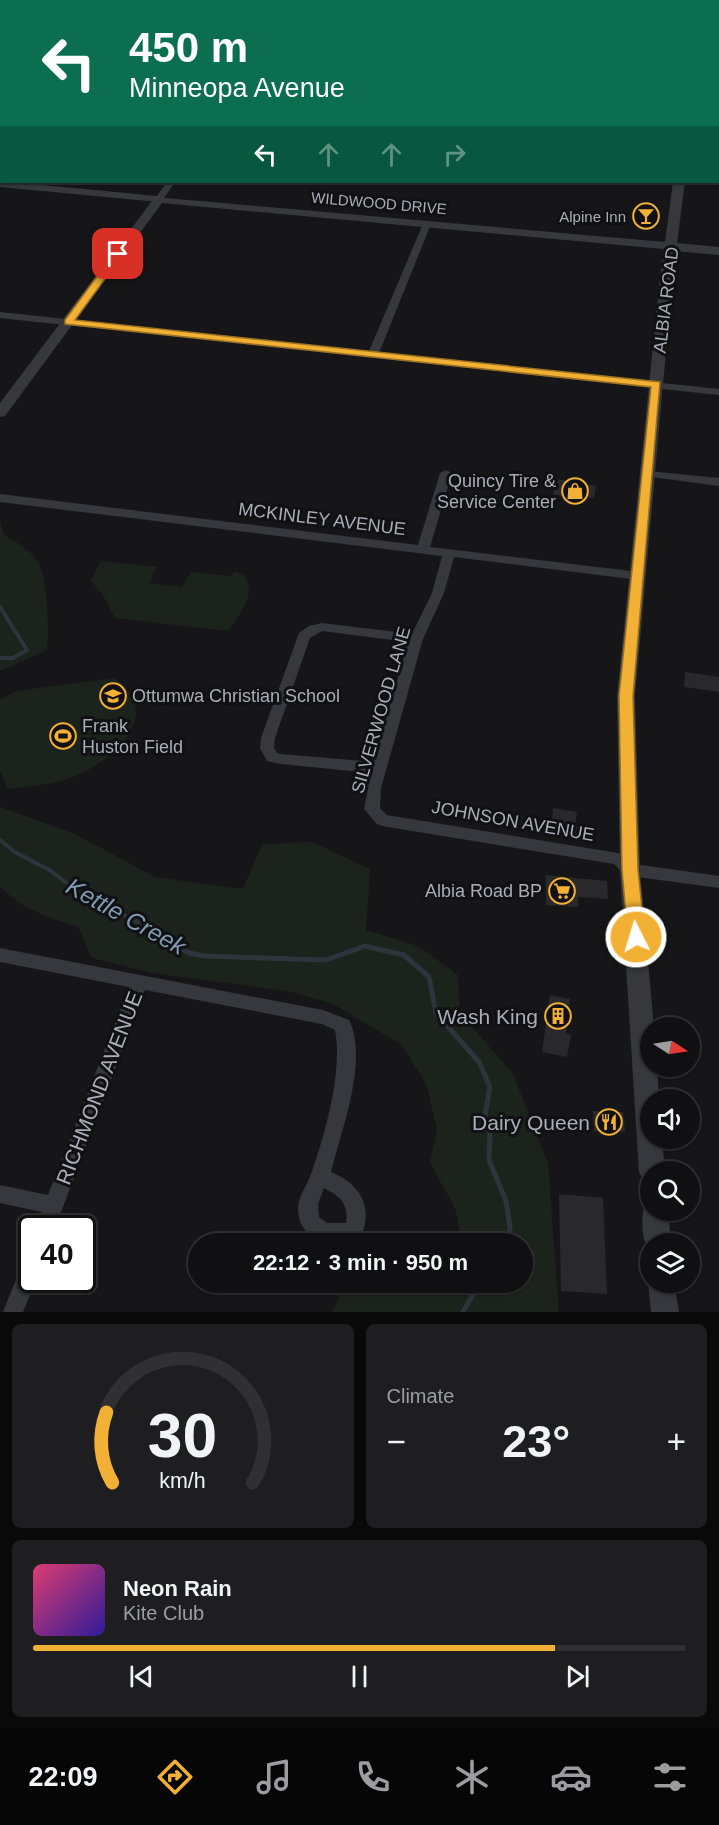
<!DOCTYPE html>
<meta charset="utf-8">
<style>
body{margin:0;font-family:Helvetica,sans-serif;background:#1e1e20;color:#f1f3f6;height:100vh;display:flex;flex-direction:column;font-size:22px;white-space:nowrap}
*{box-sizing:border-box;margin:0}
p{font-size:20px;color:#9c9d9f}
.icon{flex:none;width:33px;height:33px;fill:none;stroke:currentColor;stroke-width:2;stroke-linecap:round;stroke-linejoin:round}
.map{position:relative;height:1312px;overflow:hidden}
.side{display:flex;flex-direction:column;gap:12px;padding:12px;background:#09090a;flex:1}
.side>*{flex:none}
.hud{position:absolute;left:0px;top:0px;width:720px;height:183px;box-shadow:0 2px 4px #0004,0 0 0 2px #303032;background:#0b6e4f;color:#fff;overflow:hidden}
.needle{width:39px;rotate:102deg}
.fabs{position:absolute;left:640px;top:1017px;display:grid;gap:12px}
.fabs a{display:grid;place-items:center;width:60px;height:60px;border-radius:50%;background:#101012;box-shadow:0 2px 4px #0004,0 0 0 2px #303032;font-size:30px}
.speed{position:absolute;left:18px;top:1215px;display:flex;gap:12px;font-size:30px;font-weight:700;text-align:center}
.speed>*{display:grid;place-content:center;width:78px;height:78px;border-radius:50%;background:#101012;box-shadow:0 2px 4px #0004,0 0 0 2px #303032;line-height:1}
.speed .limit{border:3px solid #111;border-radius:9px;background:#fff;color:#111}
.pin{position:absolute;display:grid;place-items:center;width:51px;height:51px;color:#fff;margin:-26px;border-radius:12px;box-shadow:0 3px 9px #0006}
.me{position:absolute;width:66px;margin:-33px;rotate:355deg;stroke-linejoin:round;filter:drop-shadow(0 0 4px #0008)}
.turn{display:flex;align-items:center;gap:21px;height:126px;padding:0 30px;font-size:27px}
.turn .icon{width:78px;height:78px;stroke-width:2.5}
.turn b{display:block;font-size:42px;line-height:51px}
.lanes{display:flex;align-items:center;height:57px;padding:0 30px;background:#0003;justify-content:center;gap:30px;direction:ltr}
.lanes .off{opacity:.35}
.big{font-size:45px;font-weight:600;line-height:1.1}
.side .card{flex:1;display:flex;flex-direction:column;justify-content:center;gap:9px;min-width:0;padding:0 21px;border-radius:9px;background:#1e1e20}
.side .dial{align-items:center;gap:0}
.dial svg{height:156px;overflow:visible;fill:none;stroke:#303032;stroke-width:7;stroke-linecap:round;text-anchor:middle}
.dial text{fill:#f1f3f6;stroke:none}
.song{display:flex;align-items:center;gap:18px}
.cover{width:72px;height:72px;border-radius:9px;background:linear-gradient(135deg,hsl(340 70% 55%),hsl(250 70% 35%))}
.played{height:6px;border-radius:3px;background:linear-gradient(90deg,#f2b134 80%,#303032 80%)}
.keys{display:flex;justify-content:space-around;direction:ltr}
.heat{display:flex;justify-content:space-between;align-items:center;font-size:33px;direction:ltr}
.side .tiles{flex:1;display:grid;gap:12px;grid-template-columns:1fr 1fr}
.card:last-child{grid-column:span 2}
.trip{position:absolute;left:188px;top:1233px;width:345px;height:60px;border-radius:30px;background:#101012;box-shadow:0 2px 4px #0004,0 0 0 2px #303032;font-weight:600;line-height:60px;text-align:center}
.menu{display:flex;height:96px;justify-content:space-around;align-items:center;background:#060607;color:#9c9d9f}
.menu .icon{width:42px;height:42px}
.menu .on{color:#f2b134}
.menu b{font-size:27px;color:#f1f3f6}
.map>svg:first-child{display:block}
.green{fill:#1c231d}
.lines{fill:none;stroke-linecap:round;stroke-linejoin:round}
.stream-far1{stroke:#2c353c;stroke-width:4}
.stream{stroke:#2c353c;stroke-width:5}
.building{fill:#29292c}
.minor{fill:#37383d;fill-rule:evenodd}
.tertiary{fill:#37383d;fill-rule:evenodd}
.route{fill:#f2b134;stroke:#9d7322;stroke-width:1.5}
.labels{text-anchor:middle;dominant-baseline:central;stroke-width:6;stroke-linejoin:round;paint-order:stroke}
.far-street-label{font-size:15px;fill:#a8adb8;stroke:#111113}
.far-poi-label{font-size:15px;fill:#a8adb8;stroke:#111113;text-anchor:end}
.street-label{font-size:18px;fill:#a8adb8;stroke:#111113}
.poi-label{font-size:18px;fill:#a8adb8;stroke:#111113;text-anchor:end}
.near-poi-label{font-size:21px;fill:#a8adb8;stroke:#111113;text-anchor:end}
.near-street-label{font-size:21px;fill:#a8adb8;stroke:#111113}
.near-water-label{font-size:24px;font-style:italic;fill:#7f9bb3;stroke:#111113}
</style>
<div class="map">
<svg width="719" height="1312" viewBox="0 0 719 1312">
<rect width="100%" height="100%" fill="#161618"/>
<path class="green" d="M0,519L4,535C17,542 34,552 40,566C48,585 49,629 47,650L0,671Z
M101,561L157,567L149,583L182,587L191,572L232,576L234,572L242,573C259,594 240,613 228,631L115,618L103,595L91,581Z
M115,678C123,685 132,693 135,704C143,736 98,768 73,777C52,785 30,786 8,789L0,770V700L16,691Z
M0,807L75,834L155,877L243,889L262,844L312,842L370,869L366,930L418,946L458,975L460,1013L513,1074L548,1163L559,1312H332L346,1283H385L417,1292L452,1285L453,1283L522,1282V1244L463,1243L455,1208L430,1163L437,1130L427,1086L402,1045L333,1004L292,992L152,973L92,958L78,927C48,917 22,910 0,886Z"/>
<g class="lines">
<path class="stream-far1" d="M0,607L27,650L13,658H0
M0,840L15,852L51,871L82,895L136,921"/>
<path class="stream" d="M134,920L189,953L204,956L326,960L365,946L404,955L429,977L436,1013L479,1062L490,1087L485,1115L490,1135L489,1160L506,1201L510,1227L509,1244
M463,1312L480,1282"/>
</g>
<path class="building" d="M556,479L596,486L594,498L553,495Z
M685,672L719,677V692L684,687Z
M553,808L577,812L575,825L580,826L579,840L542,834L544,821L552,822Z
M546,875L607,881L608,899L578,897V907L546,905Z
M550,995L570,999L566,1034L571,1035L567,1057L542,1052Z
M593,1111L623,1112L625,1132L594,1131Z
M559,1194L603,1198L607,1294L561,1291Z"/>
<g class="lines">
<path class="minor" d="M105,0H111L104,2Z
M299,0H305L298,2Z
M416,0H425L414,2Z
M449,0L459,2H450Z
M0,101H2L0,107Z
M718,106H719V110H718Z
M0,181L157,196L167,182H175L162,201L159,202L0,187Z
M427,221L431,224L379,353L719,389V395L0,318V312L369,351L423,224Z
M446,470L452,473L430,547L639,572L645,576L639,580L454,557L444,593L423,639L381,788L380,808L387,815L618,853L624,855L634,864L719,876V888L630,876L624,874L614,864L382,826L377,824L364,809L371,773L281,764L267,761L260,748L261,738L299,633L309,626L322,623L412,634L432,593L442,556L0,502V494L418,545L440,473ZM322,631L408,642L374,762L281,754L277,753L274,748L275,738L310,638Z
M648,471L719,478V486L644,476L642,474Z
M0,948L323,1010L349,1020C369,1060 341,1131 331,1172C359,1183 374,1206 361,1236C336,1247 299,1244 298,1209C298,1196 307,1186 311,1174C325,1135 343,1070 335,1030L322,1024L145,990L55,1228H35L42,1212L0,1203V1185L48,1195L129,987L0,962ZM324,1188C340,1196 349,1204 346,1223H327L319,1217L318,1204Z
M32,1254V1280H36L23,1312H3L25,1257Z"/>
<path class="tertiary" d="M691,0H699V2H691Z
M673,182H685L677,243L719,247V255L675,251L635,696L640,870L654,1028H651V1066H657L659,1100H651V1138H662L665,1172H651V1183L643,1180L639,1172L620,870L617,696L663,249L162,203L5,416L0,417V403L155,197L665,242Z
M651,1199V1210H668L671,1244H651V1254C641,1243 640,1215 646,1201Z
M651,1274V1282H674L679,1312H651L648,1282Z"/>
</g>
<path class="route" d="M118,251L123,254L75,320L660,382L633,696L638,870L645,937L642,942H630L628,937L622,870L619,696L651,387L65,324V320L115,252Z"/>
<defs>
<g id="bar-ring" transform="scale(1.35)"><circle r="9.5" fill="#111113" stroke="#f2b134" stroke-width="1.5"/><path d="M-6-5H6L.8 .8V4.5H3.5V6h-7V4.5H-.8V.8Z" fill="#f2b134"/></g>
<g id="shop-ring" transform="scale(1.35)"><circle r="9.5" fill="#111113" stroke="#f2b134" stroke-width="1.5"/><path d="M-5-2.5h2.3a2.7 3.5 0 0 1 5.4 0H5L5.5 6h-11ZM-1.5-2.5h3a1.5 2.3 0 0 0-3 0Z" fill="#f2b134"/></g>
<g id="school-ring" transform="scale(1.35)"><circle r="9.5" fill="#111113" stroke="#f2b134" stroke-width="1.5"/><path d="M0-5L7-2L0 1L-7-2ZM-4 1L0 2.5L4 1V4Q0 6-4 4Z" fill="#f2b134"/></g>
<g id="stadium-ring" transform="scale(1.35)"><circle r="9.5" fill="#111113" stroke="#f2b134" stroke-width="1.5"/><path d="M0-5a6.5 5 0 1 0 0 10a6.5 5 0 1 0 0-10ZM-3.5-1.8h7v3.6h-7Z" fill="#f2b134"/></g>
<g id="supermarket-ring" transform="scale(1.35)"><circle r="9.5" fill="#111113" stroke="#f2b134" stroke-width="1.5"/><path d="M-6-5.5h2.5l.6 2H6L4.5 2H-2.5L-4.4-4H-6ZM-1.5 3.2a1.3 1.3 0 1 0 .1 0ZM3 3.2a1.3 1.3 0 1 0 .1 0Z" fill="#f2b134"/></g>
<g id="building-ring" transform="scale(1.35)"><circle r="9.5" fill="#111113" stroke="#f2b134" stroke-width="1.5"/><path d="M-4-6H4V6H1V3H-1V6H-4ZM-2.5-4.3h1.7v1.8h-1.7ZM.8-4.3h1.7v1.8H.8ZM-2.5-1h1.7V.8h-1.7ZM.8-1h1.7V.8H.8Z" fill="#f2b134"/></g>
<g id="restaurant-ring" transform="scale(1.35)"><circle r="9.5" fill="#111113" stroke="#f2b134" stroke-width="1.5"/><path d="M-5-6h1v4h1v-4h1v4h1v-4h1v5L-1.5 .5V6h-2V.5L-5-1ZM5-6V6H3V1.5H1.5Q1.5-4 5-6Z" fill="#f2b134"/></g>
</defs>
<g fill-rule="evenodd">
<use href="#bar-ring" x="646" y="216"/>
<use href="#shop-ring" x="575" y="491"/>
<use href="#school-ring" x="113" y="696"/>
<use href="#stadium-ring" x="63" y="736"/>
<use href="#supermarket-ring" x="562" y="891"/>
<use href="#building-ring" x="558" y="1016"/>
<use href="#restaurant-ring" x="609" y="1122"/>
</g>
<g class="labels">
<g class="far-street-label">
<text transform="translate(379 203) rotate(5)">WILDWOOD DRIVE</text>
</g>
<g class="far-poi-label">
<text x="626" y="216">Alpine Inn</text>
</g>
<g class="street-label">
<text transform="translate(666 300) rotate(-83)">ALBIA ROAD</text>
<text transform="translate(322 519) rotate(7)">MCKINLEY AVENUE</text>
<text transform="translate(381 710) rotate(-74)">SILVERWOOD LANE</text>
<text transform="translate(513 821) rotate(10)">JOHNSON AVENUE</text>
</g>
<g class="poi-label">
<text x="556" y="481">Quincy Tire &amp;<tspan x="556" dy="21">Service Center</tspan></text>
<text x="132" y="696" text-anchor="start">Ottumwa Christian School</text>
<text x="82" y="726" text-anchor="start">Frank<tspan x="82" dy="21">Huston Field</tspan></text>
<text x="542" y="891">Albia Road BP</text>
</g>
<g class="near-poi-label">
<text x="538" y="1016">Wash King</text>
<text x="590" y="1122">Dairy Queen</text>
</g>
<g class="near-street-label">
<text transform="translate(99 1088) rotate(-69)">RICHMOND AVENUE</text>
</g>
<g class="near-water-label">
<text transform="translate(126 916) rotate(29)">Kettle Creek</text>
</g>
</g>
</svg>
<div class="fabs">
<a><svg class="needle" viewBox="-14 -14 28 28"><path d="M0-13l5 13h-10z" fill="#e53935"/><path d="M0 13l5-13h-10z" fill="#9c9d9f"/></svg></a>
<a><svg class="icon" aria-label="sound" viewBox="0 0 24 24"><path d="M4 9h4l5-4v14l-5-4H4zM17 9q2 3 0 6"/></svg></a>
<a><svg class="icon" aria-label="search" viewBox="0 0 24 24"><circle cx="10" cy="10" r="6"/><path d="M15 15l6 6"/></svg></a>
<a><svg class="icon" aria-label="layers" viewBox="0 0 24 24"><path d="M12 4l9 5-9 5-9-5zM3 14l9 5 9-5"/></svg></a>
</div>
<div class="speed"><div class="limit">40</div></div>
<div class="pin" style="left:118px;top:254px;background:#d93025"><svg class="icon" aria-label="arrive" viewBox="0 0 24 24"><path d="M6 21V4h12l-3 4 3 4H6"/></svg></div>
<svg class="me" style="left:636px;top:937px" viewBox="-20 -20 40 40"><circle r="17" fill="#f2b134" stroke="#fff" stroke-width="3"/><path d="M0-11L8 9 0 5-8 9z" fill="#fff"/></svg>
<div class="trip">22:12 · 3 min · 950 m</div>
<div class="hud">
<div class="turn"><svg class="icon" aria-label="left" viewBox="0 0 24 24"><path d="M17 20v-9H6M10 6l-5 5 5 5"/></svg><div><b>450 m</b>Minneopa Avenue</div></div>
<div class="lanes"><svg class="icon" aria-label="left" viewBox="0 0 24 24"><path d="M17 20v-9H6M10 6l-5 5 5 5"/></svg><svg class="icon off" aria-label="ahead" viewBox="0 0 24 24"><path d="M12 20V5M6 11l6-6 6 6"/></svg><svg class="icon off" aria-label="ahead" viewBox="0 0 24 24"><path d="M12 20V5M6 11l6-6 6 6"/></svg><svg class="icon off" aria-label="right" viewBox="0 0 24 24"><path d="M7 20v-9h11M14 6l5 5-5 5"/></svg></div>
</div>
</div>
<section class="side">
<div class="tiles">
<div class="card dial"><svg viewBox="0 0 100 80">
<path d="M14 69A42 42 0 1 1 86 69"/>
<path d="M14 69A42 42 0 0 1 11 33" stroke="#f2b134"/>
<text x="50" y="56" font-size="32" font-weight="700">30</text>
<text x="50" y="72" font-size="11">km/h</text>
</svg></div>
<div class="card"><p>Climate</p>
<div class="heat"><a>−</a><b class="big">23°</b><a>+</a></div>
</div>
<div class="card">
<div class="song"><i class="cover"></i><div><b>Neon Rain</b><p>Kite Club</p></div></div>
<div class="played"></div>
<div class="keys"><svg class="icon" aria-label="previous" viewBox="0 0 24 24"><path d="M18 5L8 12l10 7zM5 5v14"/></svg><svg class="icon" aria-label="pause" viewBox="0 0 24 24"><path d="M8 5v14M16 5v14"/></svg><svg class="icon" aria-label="next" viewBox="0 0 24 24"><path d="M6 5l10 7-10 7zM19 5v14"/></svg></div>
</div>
</div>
</section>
<nav class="menu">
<b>22:09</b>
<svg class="icon on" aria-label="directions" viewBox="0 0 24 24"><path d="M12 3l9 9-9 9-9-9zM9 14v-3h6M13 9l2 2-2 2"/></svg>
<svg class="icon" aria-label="music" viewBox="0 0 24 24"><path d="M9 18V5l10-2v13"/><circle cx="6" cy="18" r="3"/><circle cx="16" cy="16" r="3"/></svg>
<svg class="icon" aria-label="phone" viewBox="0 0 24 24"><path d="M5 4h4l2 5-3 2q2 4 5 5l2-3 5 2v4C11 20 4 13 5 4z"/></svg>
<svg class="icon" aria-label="climate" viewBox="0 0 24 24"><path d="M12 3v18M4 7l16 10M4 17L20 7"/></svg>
<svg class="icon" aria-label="car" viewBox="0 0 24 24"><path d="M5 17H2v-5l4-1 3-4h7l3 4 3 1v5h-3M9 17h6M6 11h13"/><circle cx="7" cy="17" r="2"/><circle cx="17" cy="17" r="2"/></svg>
<svg class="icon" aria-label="filters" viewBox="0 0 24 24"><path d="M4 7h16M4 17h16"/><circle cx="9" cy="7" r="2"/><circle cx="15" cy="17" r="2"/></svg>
</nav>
